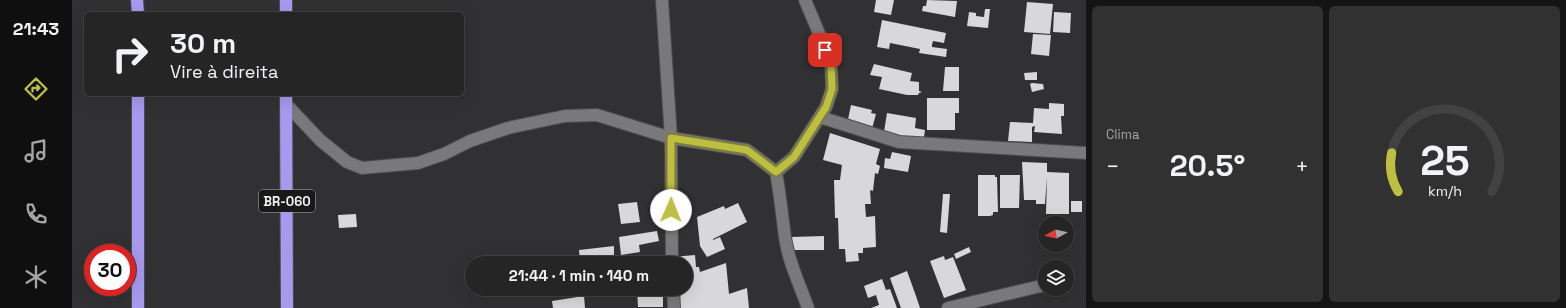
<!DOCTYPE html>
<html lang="pt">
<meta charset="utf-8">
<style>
body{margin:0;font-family:"Space Grotesk",sans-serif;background:#313132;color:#f1f3f6;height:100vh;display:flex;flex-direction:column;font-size:15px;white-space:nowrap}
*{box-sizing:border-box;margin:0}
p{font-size:13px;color:#a3a5a7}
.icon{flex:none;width:22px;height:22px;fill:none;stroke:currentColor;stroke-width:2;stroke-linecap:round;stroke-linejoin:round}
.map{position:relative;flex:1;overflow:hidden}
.side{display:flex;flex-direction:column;gap:6px;padding:6px;background:#141415;width:480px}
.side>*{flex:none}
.hud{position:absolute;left:12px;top:12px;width:380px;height:84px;border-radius:6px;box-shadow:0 4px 16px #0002,0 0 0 1px #424243;background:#252526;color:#f1f3f6;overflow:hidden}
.needle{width:26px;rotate:262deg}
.controls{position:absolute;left:966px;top:216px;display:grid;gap:8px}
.controls a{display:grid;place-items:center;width:36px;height:36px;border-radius:50%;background:#252526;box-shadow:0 4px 16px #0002,0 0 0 1px #424243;font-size:20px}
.speed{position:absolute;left:12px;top:244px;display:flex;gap:8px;font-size:20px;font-weight:700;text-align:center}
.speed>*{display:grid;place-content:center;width:52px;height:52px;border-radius:50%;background:#252526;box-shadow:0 4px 16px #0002,0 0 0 1px #424243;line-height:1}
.speed .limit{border:6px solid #d22;background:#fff;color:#111}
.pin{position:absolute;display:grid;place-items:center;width:34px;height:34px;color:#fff;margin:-17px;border-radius:8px;box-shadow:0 2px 6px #0006}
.me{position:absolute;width:44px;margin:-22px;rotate:1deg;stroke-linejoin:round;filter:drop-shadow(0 0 3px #0008)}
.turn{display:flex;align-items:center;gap:14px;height:84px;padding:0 20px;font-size:18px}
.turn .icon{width:52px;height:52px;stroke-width:2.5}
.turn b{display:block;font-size:28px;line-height:34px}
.big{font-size:30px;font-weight:700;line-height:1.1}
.side .widget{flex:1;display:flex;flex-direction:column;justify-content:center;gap:6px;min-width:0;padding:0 14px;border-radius:6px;background:#313132}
.side .dial{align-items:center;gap:0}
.dial svg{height:104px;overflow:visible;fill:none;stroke:#424243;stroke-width:7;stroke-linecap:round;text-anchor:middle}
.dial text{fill:#f1f3f6;stroke:none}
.heat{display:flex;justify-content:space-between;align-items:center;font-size:22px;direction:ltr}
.side .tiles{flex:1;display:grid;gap:6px;grid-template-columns:repeat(2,1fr)}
.trip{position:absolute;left:393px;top:256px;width:228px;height:40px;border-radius:20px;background:#252526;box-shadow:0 4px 16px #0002,0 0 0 1px #424243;font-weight:700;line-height:40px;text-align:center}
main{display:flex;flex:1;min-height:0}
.tabs{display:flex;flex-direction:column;width:72px;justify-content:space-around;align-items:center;background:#0f0f0f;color:#a3a5a7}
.tabs .icon{width:28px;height:28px}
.tabs .on{color:#bdbf43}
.tabs b{font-size:18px;color:#f1f3f6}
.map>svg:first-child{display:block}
.building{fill:#d8d8db}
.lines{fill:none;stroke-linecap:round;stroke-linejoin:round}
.street-casing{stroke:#4d4d4f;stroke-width:14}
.highway-casing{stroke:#4d4d4f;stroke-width:14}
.street{stroke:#79787b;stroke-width:12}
.highway{stroke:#a699ee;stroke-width:12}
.route-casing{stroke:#7b7c2c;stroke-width:10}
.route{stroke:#bdbf43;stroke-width:7}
.labels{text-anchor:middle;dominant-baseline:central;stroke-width:4;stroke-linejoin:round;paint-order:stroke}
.shield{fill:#19191a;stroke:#b1b0b2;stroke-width:1}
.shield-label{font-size:13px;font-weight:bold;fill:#f2f1f3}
</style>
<main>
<nav class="tabs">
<b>21:43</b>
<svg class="icon on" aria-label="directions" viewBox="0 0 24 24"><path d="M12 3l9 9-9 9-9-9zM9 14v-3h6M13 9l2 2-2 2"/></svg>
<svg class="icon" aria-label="music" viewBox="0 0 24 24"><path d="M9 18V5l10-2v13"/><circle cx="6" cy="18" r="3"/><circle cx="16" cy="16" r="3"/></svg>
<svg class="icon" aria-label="phone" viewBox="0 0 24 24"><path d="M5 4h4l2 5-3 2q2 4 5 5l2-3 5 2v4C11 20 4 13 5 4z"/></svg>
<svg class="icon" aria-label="climate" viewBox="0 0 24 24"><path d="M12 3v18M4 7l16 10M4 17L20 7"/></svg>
</nav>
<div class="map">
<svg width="1014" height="308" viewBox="0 0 1014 308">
<rect width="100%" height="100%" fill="#313133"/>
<path class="building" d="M804,0H822L819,15L802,12Z
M855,0L885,1L883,17L850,11L851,6H854Z
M955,2L981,4L978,34L952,32Z
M913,9H918L916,28L895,26L897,12L904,13V16L912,17Z
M982,12L999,13L998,33L981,32Z
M810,20L874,33L872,43L861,41L860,45V47L875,49L874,57L847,53L848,49L818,43L817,49L805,47Z
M961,34L979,35L977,56L959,54Z
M802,64L840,73L838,81L847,82V91L850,92L847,93L846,95H835L807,89L810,77L798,75Z
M873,67H887V91H871Z
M965,72V80H953L952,73Z
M960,83L971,84L972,89L960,92L958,84Z
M855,98H887V113H883V130H855Z
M977,103L992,104V116H989L990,134L962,132L963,126L960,127V142L936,141L938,122L961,123L962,108L977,109Z
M779,105L800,110L799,113L804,114L798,136L774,129Z
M815,113L844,118L843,128L853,130L851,144L811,138Z
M758,133L808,149L804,164L808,166L806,174L803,173L801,191L798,190L799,204H793L794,217L803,216L804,247L791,248V253H786L787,261L774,262L773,249H767L766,218H763L762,180H768L770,165L751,160Z
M820,152L839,156L836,172L812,168L813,158L818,159Z
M950,162L975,163V172L997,173V214H974L975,177L973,204H964V200H952Z
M906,175H923V177H925L926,212H921V215L918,216H906Z
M928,175H948L947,208H928Z
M871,194H878L875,233L868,232Z
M999,201H1010V212H999Z
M565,202L568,222L549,224L546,204Z
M666,203L675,222L641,239V240L648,237L653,249L635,257L628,246L625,217L652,206L653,209Z
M284,214L285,227L267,228L266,215Z
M585,231L587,241L567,245L568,252L549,255L547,237Z
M752,236V250H721L719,237Z
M542,246V263H508L507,250Z
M897,247L899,252L884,259L882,254Z
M623,255L624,267H627L628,272L654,263L657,294L675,288L677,308H604L602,291L614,289V263H601V257Z
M872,256L873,260L881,257L894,290L872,298L858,261Z
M835,271L844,296L848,308H829L818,278Z
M810,279L814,290L818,289L825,308H799L807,305L804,295L796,298L792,286Z
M565,289H591V307H566Z
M512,296L513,308H481L480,301Z"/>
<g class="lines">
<g class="street-casing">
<path id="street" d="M590,0L599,138L600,263
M214,104L248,140L275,162L290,168L346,163L372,154L398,141L436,128L493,116L525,115L599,138L675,150L704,172C708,194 710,215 713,237C716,261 728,285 736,308
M748,117L827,142L1014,153
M704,172L722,157L754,107L760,89L759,62L733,0
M601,289L602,308
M876,308L973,285"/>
</g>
<g class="highway-casing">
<path id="highway" d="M65,0L66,14
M214,14V0
M66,94V308
M214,94L215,308"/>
</g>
<use href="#street" class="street"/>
<use href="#highway" class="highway"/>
</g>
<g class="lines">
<g class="route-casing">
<path id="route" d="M599,210V138L675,150L704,172L722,157L754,107L760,89L759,62L753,50"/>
</g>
<use href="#route" class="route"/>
</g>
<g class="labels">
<rect class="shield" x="187" y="190" width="56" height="22" rx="3"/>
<g class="shield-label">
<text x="215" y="201">BR-060</text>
</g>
</g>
</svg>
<div class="controls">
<a><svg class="needle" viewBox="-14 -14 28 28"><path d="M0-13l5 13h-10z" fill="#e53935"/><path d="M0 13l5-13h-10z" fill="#a3a5a7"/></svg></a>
<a><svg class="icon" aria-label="layers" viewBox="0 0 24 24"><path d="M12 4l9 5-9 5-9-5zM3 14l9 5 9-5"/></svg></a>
</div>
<div class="speed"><div class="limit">30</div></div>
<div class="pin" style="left:753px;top:50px;background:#d93025"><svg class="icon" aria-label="arrive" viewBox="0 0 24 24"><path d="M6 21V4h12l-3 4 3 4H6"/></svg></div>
<svg class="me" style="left:599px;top:210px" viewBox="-20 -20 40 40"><circle r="19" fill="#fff"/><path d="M0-13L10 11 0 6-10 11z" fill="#bdbf43"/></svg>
<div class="trip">21:44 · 1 min · 140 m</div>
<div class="hud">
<div class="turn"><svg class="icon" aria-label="right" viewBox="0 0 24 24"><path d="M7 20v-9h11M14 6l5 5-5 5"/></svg><div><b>30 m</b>Vire à direita</div></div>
</div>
</div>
<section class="side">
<div class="tiles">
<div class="widget"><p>Clima</p>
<div class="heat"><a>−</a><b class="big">20.5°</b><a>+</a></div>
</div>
<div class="widget dial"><svg viewBox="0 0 100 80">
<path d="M14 69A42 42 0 1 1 86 69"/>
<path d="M14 69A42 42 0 0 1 9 39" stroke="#bdbf43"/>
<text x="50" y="56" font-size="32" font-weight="700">25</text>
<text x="50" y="72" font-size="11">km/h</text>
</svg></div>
</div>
</section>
</main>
